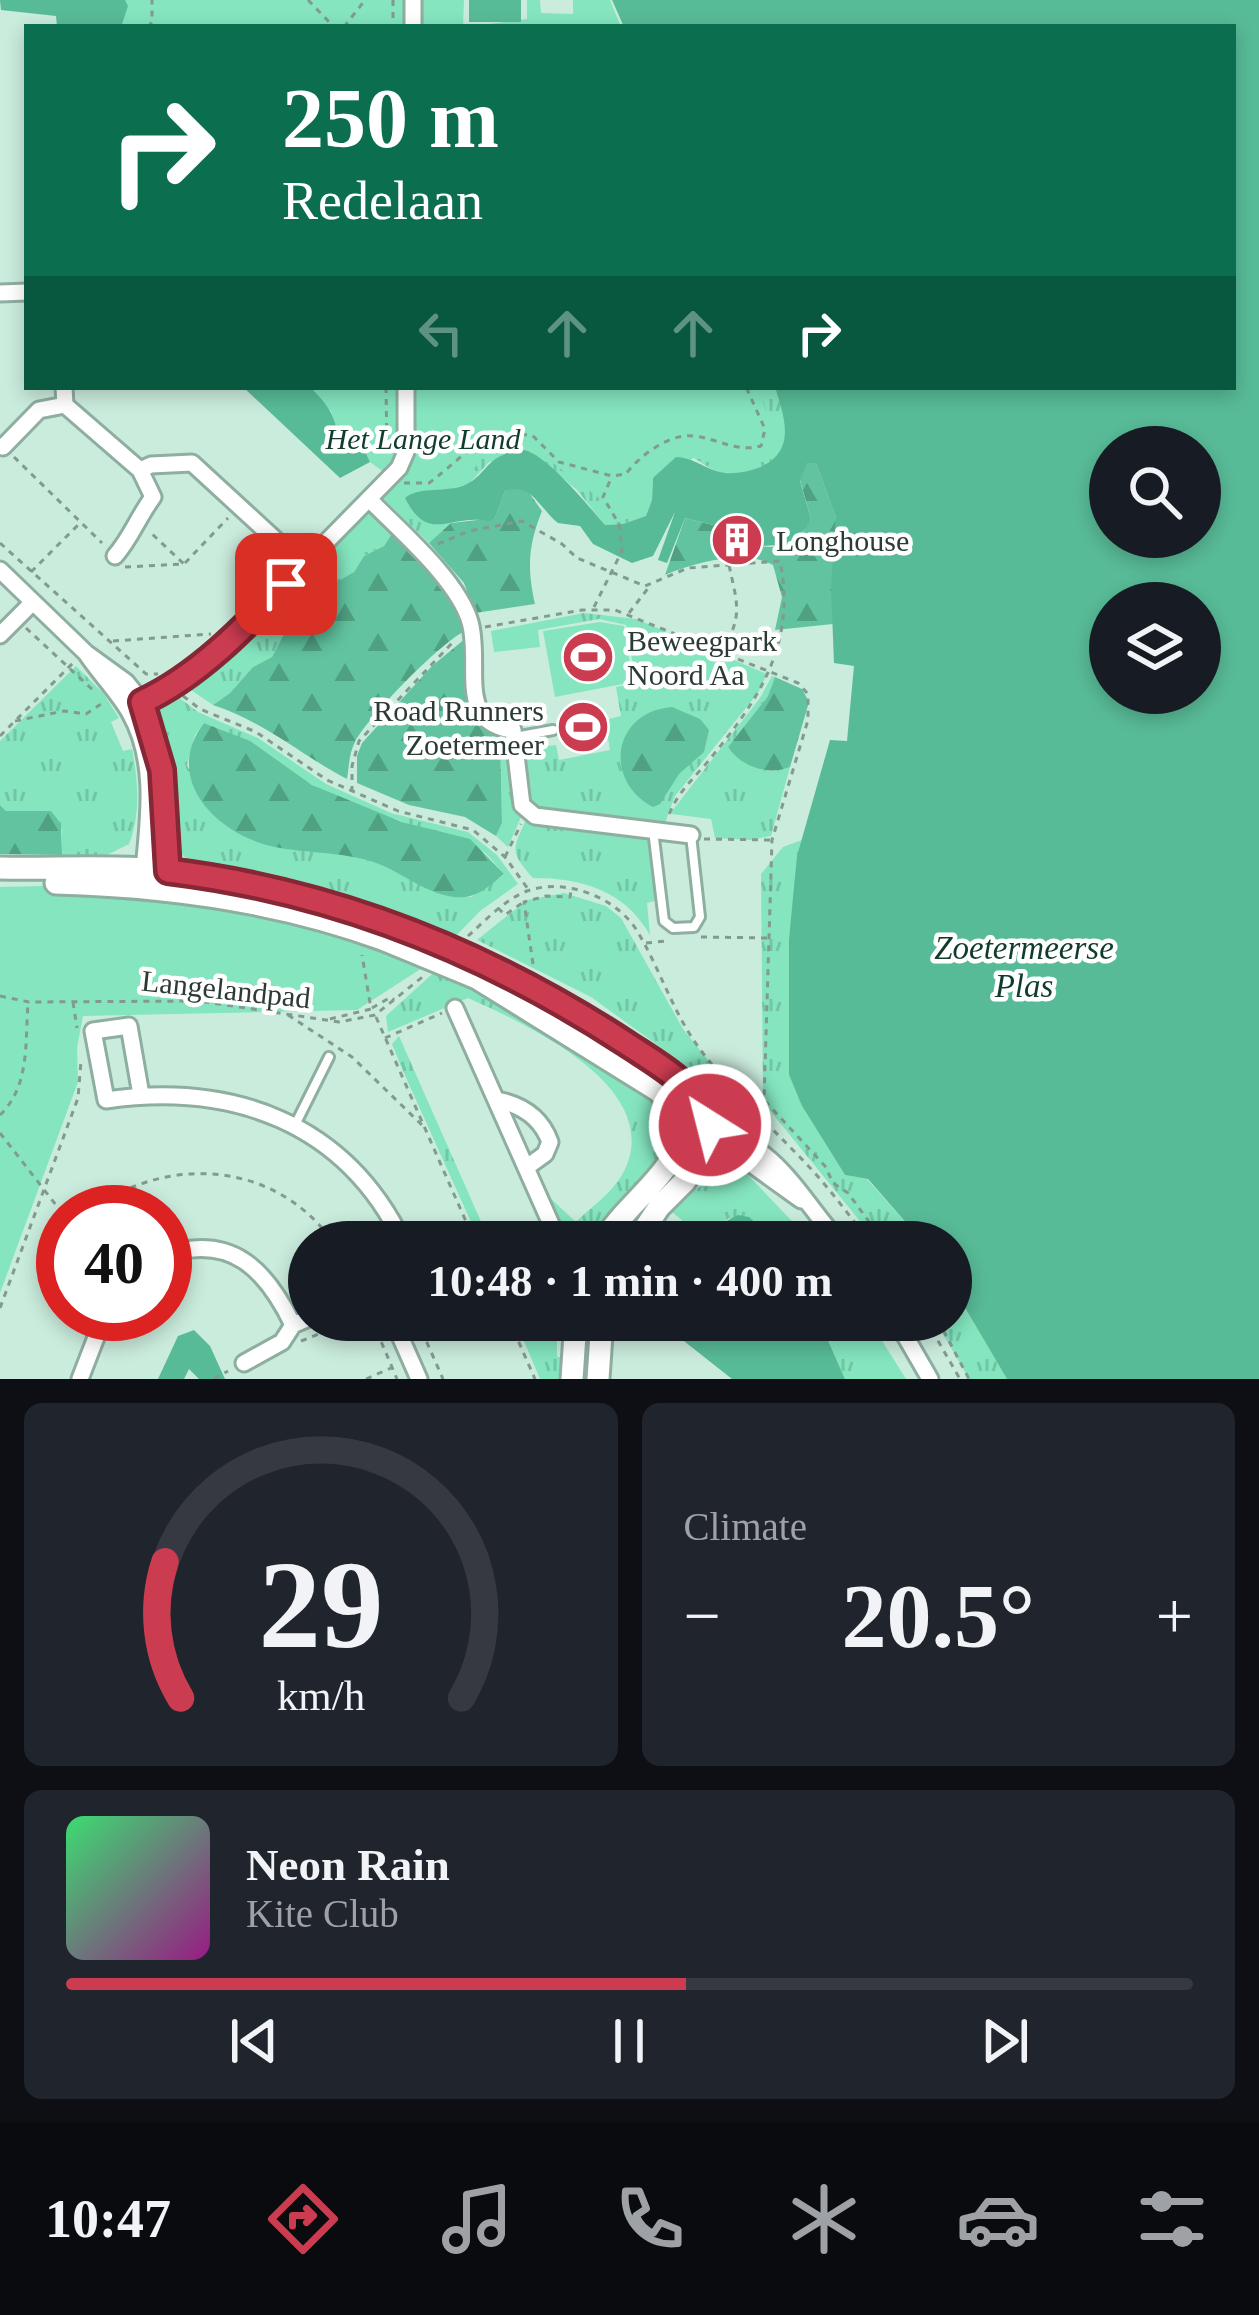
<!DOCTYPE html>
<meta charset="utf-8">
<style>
body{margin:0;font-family:"Times New Roman",serif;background:#20242c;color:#f1f3f6;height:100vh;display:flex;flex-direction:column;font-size:45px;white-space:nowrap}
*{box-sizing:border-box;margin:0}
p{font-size:39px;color:#9ea1a6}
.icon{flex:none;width:66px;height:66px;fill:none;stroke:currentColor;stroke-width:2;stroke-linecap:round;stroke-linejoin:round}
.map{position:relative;height:1379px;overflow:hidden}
.panel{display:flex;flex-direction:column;gap:24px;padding:24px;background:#0d0f14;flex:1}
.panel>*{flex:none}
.banner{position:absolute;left:24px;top:24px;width:1212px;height:366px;border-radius:0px;box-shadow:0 6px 18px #0003;background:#0b6e4f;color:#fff;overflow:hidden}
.tools{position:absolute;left:1089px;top:426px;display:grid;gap:24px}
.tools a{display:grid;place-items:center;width:132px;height:132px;border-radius:50%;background:#171b24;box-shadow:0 6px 18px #0003;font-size:60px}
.speed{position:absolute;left:36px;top:1185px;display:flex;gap:24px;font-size:60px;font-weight:700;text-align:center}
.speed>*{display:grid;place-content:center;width:156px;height:156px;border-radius:50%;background:#171b24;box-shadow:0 6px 18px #0003;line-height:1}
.speed .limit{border:18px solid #d22;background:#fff;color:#111}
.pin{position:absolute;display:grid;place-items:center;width:102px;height:102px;color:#fff;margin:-51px;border-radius:24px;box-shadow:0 6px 18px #0006}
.me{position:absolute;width:132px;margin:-66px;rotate:324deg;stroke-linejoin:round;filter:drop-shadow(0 0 9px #0008)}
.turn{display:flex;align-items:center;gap:42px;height:252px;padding:0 60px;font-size:54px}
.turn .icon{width:156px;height:156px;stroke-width:2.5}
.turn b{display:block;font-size:84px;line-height:102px}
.lanes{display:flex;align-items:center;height:114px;padding:0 60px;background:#0003;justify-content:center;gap:60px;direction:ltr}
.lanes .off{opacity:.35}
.big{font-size:90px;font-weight:600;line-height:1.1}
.panel .widget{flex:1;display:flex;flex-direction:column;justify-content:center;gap:18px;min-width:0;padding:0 42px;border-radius:18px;background:#20242c}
.panel .dial{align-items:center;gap:0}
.dial svg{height:312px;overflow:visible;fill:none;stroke:#363941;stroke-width:7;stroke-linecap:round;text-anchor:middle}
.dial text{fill:#f1f3f6;stroke:none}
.song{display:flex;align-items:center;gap:36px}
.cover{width:144px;height:144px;border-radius:18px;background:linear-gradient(135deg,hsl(140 70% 55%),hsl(310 70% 35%))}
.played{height:12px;border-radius:6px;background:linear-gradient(90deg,#cc3c50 55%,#363941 55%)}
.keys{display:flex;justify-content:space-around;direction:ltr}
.heat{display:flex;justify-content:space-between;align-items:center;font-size:66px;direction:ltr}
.panel .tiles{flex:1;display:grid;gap:24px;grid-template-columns:1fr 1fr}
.widget:last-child{grid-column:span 2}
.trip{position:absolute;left:288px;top:1221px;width:684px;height:120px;border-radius:60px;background:#171b24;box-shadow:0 6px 18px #0003;font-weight:600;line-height:120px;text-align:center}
.tab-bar{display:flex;height:192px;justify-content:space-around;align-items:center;background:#090b0e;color:#9ea1a6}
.tab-bar .icon{width:84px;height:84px}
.tab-bar .current{color:#cc3c50}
.tab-bar b{font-size:54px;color:#f1f3f6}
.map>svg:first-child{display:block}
.grass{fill:url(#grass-tufts);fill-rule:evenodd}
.forest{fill:url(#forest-firs)}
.park{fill:#84e5bf}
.water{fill:#58bb97;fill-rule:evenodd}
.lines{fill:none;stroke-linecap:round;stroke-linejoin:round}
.lane-casing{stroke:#8eaea0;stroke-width:14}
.street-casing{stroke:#8eaea0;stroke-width:21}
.secondary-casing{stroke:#8eaea0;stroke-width:27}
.path{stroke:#829a8f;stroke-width:3;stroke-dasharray:6 6;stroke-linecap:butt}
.lane{stroke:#fff;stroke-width:8}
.street{stroke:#fff;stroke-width:15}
.secondary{stroke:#fff;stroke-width:21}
.secondary-bridge-casing{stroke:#8eaea0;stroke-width:27;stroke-linecap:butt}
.secondary-bridge{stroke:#fff;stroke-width:21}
.route-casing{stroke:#852734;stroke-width:30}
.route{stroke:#cc3c50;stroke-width:21}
.labels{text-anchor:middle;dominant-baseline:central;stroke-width:9;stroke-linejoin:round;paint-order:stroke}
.park-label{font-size:30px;font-style:italic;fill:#113d2e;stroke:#fff}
.poi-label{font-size:30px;fill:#2d3b35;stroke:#fff;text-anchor:start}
.street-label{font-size:30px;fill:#2d3b35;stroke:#fff}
.water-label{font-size:33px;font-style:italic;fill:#103c2e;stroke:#fff}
</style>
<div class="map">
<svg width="1259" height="1379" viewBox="0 0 1259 1379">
<defs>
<pattern id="grass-tufts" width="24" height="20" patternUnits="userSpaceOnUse" patternTransform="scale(3)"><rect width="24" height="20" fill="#84e5bf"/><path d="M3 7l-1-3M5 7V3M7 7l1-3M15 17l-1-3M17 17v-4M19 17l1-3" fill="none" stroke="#72c5a5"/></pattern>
<pattern id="forest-firs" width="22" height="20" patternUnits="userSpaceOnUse" patternTransform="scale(3)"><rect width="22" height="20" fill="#61c39f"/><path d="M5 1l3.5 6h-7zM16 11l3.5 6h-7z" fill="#50a082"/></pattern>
</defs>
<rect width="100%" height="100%" fill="#caecdd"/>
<path class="grass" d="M517,387H775C780,403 792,426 785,443C776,466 742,479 719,472C711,470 701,462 694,458L653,478L652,500L646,516L623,524L605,525L577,490L531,452L489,462L469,484L438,492L420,490L405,498C416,521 426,526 451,523L429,543L383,498L408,468Z
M370,507L393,532L384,546L364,556L354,572L311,604L304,617L286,630L272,657L253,667L230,693L213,705L185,686L243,636Z
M584,613L636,619L767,674L758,693L675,796L665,823L541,811L527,796L524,741L537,739L539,747L556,745L559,760L610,750L605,720L621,716L616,687L636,683L626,625L599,619L538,630L540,647L494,652L491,631Z
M76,666L103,693L119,718L111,722L123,751L132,749C138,780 141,814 129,844L107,855H62V830L51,811H6L0,805V741Z
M772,676L775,677L768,696L728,747C746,766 764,777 790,767L771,836L750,840L715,838L711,819L672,814V811L760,698Z
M173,693L198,712L258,738L326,784L391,813L468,832L497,855L518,884L480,911L452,940L194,866L174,847L167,761L154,715L161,701ZM204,723C252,739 270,761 311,784C337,798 370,810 398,820C444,837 473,829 504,875L471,897L432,891L379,863L349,855L264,844L244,836L207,807L187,765L195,735Z
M500,735C522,757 506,791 521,817L508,847L496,836L502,823Z
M526,820L644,835L650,845L655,901L647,903L650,935C624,890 582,878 533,878C510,852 512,850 526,820Z
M802,840L789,939V1075L802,1106L845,1175L867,1179L923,1242H877L763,1102L761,874L783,847Z
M564,893L606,906L621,918L683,1029L732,1090V1099L591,997L477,940L527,900Z
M442,965L654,1099L670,1122V1146L595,1242C557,1242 560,1232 545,1200L548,1196L576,1222C594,1204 615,1192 626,1167C661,1085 526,1024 468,998L388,1032L386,1016Z
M399,1036L490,1242H480L403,1071L392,1044Z
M730,1169L748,1175L812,1242H776L773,1237L729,1218L704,1239L671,1211L691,1192Z
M951,1284L1007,1379H969L935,1320H951Z
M515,1320H552L550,1336L557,1338V1357H566V1379H540Z
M819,1320H869L906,1379H845Z"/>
<path class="forest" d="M808,463H816L836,518L833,624L775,630L782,597L773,565C744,549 694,563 665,575L685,518L721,527L739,520L749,546L772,547L798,540L811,519L800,480Z
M515,487L527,490L542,511C528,546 527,568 535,604L475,613L464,583L429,543L451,523L495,518L505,491Z
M393,532L456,605L465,631C442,641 367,718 355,742C349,753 349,767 347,779C301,755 263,721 213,705L230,693L253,667L272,657L286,630L304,617L322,591L354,572L364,556L384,546Z
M466,638C469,674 460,720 500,735L502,823L496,836L465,817L409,805L357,783V756L362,743L432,666Z
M775,677L802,689L809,702L790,767C767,776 742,767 728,747L768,696Z
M672,707L700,719L709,730L704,752L679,774L660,804L653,807C603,781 612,712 672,707Z
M204,723L250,741L312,785L402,822L470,839L504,874C493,883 479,896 465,897C430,900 402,870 370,861C333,850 293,854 260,843C208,825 165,774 204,723Z
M0,805L6,811H51L61,824L62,855L0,854Z"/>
<path class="park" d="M111,0H464L463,27H103Z
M527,0H540L541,13L573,14V0H610L621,27H468L527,19Z
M310,387H757L774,431L729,467L691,445L641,464L652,496L615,510L528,444L488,451L468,476L417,496L370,462L366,453L348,447L338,437L331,411Z
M600,622L624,626L633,682L555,697L543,631Z
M45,886L283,918L433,961L357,1010L83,1016L77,1048L78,1082L0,1293V887Z"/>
<path class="water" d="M0,0H125L128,6L121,27H57L56,16L1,10Z
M469,0H521V22H469Z
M612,0H1259V1379H1007L951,1284V1242H923L868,1179L845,1175L802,1106L789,1075V939L797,856L830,740L847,741L854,666L834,663L831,587L836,518L816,463H808L800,481L811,519C796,549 778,545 749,546L739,521L721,527L685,518L667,563L658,560L675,512L653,556L632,563L593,544L580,526L558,523C540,509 531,481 505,491L495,518L489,521C450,513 428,545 405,498C421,485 446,494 467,484C482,477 487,461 503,455C510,451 522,448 530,452C553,463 588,505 605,525L623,524L646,516L652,500L653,478L676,457C695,458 703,468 720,472C731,475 747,472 758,468C797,452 785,419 775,387H1233V27H624ZM1200,447V537H1110V447ZM1110,603H1200V693H1110Z
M243,387H310C317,394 327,404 331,413C340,432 337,448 364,449L370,462L340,478Z
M738,1215L749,1217L776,1242H702L717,1226Z
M673,1320H819L845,1379H732L670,1330Z
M194,1330L210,1346L225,1379H199L189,1369L184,1379H158L178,1336Z"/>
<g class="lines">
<g class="lane-casing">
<path id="lane" d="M515,737L553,730
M653,830L664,921L673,928L694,927L700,917L691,835
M295,1125L329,1057"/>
</g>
<g class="street-casing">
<path id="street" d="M413,0V27
M0,293L27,292
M65,405L140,470
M3,447L39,410L65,405L64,387
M369,499C400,531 458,580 470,622C482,664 455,723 513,730L522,805L535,816L691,835
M115,556C131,538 138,517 153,497L140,470L151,465L192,463L304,566
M0,570L86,653L126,682L142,702L162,770L168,871L164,876
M0,635L33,602
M86,653C99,673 118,692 130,713C157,761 149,817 144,869L147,877
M136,706L172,686L236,634L399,468L406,452V387
M455,1008L559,1242
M141,1095L129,1026L93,1031L106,1100C232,1082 345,1122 403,1242
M497,1100C522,1105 541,1117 550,1142L545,1154L527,1167
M710,1125C779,1150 794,1189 839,1242
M703,1154L751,1164L801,1200
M165,1255C231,1233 266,1269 293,1325
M393,1320L419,1379
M896,1320L930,1379
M244,1363L282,1342L293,1325L309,1318
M80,1379L105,1314"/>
</g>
<g class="secondary-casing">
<path id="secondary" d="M0,868C49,869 99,866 147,869C234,875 317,898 398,926
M56,883C167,886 280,901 385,940
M484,963C539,989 694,1067 710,1125
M477,978L659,1091L677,1115L681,1133L703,1154
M603,1242C625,1204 675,1174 681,1133
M636,1242L659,1207L685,1181L705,1143
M572,1379L576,1320
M598,1379L602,1320"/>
</g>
<path class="path" d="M308,0L334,27
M393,0V27
M148,27L152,22V0
M344,27L365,0
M386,387L387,453
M14,457L102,543
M404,483H429C468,454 478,431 532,435L559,462L612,476L626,474C639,456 670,433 693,436C718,438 735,453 761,446L765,429L746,387
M0,543L146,674H158
M438,544L469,531L522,521L562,544L577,558L645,586L688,568L780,561C797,647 757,702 705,765C690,782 675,796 668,818
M185,563L228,518
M125,567L184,564L151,533
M31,572L79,524
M594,607L622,551L619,524L603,497L612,476
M629,613L649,587
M485,627L582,610H615L798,683L808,694V720L772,840L764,1100
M26,628L94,691
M113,641L211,634
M721,651C744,617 737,603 729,565
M183,696L200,709L256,732L327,780L398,811L473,830L505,857L528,889
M15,721L64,711L86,714L104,702
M0,736L75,661
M352,792V766L359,741L454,641
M704,839L772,840
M505,857L521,824
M498,908L505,915L522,903
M468,936C486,920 504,900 527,891C566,877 619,898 639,934C661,972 673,1012 699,1048C732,1092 775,1130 812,1170C833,1193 851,1218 870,1242
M701,937L769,938
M646,943L666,941
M533,964L524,902L546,896L570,897L571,891
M0,996L29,1002L199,1001L339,1022L375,1015L425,975
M73,1002L77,1028
M372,1008L391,997L394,1000
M288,1015L352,1057L423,1126
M376,1017L475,1242
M330,1019L371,1009L362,955
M385,1038L442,1013
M735,1085L738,1083L764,1100L825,1166L833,1183L848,1193L884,1242
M0,1115C30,1086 25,1043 28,1004
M0,1133L63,1214
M89,1212C165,1154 275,1160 333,1242
M0,1308L78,1098L81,1061
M372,1320L397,1379
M417,1320L443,1379
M509,1320L535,1379
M926,1320L960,1379
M938,1320L969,1379
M301,1341L355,1320
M214,1379L228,1371
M366,1379L391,1368"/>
<use href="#lane" class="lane"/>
<use href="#street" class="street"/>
<use href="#secondary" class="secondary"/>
<g class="secondary-bridge-casing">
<path id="secondary-bridge" d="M398,926L484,963
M385,940L477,978"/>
</g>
<use href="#secondary-bridge" class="secondary-bridge"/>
</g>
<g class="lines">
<g class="route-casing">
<path id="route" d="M286,584C244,628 198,676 142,702L162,770L168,871C333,891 488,953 627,1044C659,1065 699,1086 710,1125"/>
</g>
<use href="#route" class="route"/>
</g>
<defs>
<g id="building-disc" transform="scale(2.7)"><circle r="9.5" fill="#cc3c50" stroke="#fff"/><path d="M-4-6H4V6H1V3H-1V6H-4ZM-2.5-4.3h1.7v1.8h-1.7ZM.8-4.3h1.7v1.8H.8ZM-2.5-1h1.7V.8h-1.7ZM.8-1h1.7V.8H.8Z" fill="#fff"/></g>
<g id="stadium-disc" transform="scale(2.7)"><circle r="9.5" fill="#cc3c50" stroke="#fff"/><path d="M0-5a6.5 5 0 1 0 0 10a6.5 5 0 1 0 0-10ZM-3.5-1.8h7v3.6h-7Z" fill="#fff"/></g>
</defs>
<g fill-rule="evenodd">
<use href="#building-disc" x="737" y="540"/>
<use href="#stadium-disc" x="588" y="657"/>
<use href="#stadium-disc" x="583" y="727"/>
</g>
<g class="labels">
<g class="park-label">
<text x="423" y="438">Het Lange Land</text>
</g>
<g class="poi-label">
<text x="776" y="540">Longhouse</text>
<text x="627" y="640">Beweegpark<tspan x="627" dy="34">Noord Aa</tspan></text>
<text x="544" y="710" text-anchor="end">Road Runners<tspan x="544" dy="34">Zoetermeer</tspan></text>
</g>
<g class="street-label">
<text transform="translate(226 989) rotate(6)">Langelandpad</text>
</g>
<g class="water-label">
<text x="1024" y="948">Zoetermeerse<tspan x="1024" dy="38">Plas</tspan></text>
</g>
</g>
</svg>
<div class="tools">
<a><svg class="icon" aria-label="search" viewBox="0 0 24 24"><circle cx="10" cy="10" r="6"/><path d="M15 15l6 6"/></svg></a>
<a><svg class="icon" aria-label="layers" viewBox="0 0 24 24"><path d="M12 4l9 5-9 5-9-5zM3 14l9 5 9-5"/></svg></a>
</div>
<div class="speed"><div class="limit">40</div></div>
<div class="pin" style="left:286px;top:584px;background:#d93025"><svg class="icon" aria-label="arrive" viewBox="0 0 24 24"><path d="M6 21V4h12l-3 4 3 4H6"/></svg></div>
<svg class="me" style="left:710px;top:1125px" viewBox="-20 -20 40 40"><circle r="17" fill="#cc3c50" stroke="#fff" stroke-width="3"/><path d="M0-11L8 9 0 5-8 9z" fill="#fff"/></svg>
<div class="trip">10:48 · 1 min · 400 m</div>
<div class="banner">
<div class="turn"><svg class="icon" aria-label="right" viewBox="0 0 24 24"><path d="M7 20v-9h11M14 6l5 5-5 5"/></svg><div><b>250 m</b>Redelaan</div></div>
<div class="lanes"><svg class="icon off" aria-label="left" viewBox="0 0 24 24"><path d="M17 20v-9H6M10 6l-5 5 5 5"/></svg><svg class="icon off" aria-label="ahead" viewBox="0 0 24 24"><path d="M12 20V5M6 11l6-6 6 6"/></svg><svg class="icon off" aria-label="ahead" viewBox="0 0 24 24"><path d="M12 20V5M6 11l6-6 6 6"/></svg><svg class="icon" aria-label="right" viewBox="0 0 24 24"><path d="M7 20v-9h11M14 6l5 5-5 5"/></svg></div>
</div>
</div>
<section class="panel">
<div class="tiles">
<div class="widget dial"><svg viewBox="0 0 100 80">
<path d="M14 69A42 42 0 1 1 86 69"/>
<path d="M14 69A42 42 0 0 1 10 34" stroke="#cc3c50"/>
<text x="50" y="56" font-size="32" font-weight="700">29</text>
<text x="50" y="72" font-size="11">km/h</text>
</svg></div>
<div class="widget"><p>Climate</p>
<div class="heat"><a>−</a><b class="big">20.5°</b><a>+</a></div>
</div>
<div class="widget">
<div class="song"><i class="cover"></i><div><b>Neon Rain</b><p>Kite Club</p></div></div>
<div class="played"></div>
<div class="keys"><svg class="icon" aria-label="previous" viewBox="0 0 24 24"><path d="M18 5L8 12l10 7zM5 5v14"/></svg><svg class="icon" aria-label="pause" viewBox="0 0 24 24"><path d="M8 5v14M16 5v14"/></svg><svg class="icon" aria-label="next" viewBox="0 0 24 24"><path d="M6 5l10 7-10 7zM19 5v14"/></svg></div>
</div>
</div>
</section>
<nav class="tab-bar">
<b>10:47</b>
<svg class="icon current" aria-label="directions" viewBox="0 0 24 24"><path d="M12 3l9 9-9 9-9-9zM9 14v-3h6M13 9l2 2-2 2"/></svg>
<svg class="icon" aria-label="music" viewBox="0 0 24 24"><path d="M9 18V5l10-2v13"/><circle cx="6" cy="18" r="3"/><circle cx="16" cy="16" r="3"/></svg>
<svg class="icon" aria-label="phone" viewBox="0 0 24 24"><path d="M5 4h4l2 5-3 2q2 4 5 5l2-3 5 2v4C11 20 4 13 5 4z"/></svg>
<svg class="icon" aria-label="climate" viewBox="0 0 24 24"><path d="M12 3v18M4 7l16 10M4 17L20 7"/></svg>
<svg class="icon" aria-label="car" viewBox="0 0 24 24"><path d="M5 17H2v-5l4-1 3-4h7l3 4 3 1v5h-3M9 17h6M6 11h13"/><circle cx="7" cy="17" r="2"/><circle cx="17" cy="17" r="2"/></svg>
<svg class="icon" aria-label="filters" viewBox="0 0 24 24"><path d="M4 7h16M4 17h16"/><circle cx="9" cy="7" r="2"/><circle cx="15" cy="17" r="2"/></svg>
</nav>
